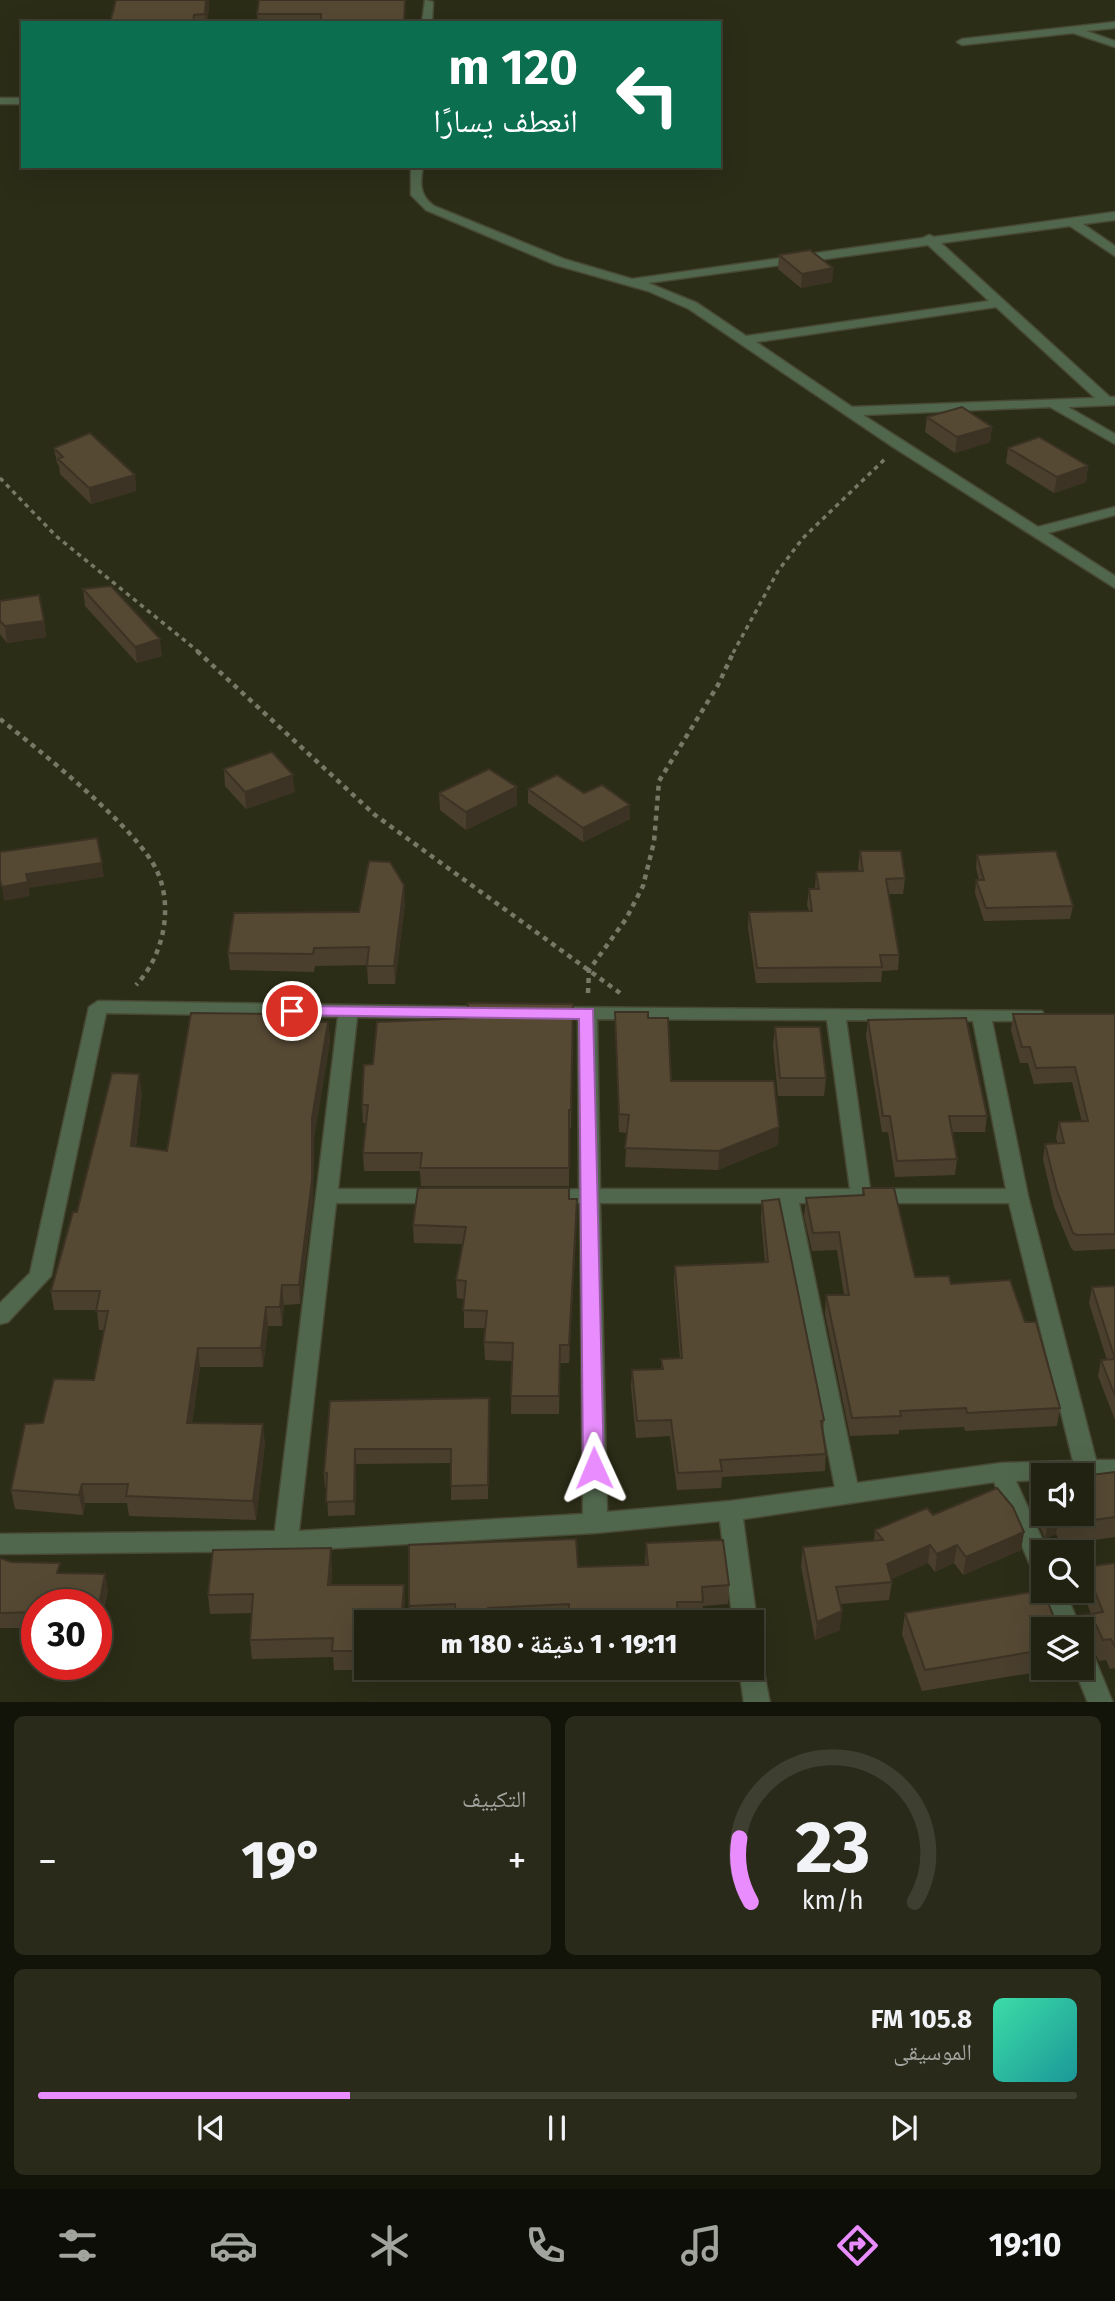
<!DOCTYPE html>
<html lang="ar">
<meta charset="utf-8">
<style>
body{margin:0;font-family:"Fira Sans","Noto Naskh Arabic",sans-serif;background:#292a1a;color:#f1f3f6;direction:rtl;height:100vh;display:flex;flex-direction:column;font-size:26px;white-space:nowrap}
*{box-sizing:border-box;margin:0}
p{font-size:23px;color:#a2a49f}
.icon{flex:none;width:38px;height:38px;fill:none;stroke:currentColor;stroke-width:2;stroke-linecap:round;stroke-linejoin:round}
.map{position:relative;height:1702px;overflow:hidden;direction:ltr}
.panel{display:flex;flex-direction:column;gap:14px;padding:14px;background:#121309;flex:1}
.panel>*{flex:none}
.guide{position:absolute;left:21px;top:21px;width:700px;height:147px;border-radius:0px;box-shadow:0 7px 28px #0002,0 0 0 2px #3e3f31;direction:rtl;background:#0b6e4f;color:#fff;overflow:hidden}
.buttons{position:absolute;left:1031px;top:1463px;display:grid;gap:14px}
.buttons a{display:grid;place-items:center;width:63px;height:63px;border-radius:0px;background:#212211;box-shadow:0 7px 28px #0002,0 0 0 2px #3e3f31;font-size:35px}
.speed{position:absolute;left:21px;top:1589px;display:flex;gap:14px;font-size:35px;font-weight:700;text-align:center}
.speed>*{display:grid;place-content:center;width:91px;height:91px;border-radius:50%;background:#212211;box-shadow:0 7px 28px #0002,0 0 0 2px #3e3f31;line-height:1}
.speed .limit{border:10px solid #d22;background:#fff;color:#111}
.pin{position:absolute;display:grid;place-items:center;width:60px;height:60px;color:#fff;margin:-30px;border:4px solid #fff;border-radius:50%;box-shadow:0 2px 7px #0007}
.me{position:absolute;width:77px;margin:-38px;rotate:359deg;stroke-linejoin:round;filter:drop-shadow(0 0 5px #0008)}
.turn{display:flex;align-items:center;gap:24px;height:147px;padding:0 28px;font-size:32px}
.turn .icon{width:91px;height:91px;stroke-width:2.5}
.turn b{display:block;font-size:49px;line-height:60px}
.big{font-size:52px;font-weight:800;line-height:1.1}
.panel .tile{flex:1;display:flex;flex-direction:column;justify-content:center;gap:10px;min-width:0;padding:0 24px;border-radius:10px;background:#292a1a}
.panel .dial{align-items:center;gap:0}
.dial svg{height:182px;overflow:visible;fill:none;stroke:#3e3f31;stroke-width:7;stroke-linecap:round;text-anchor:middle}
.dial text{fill:#f1f3f6;stroke:none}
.song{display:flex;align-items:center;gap:21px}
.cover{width:84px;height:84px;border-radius:10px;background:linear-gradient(135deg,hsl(160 70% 55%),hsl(180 70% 35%))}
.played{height:7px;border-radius:4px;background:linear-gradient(90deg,#e98dfe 30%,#3e3f31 30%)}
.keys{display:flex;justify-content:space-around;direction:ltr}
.heat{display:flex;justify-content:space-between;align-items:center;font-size:38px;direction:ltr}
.panel .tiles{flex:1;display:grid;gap:14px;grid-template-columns:1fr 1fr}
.tile:last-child{grid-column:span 2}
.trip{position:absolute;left:354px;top:1610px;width:410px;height:70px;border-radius:0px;background:#212211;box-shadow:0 7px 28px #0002,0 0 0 2px #3e3f31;font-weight:800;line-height:70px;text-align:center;direction:rtl}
.tab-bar{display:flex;height:112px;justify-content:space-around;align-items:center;background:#0d0e07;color:#a2a49f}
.tab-bar .icon{width:49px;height:49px}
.tab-bar .on{color:#e98dfe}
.tab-bar b{font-size:32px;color:#f1f3f6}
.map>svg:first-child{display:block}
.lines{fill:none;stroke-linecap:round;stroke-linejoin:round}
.minor-casing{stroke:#484935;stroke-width:3}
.path-far1{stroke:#777866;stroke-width:3.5;stroke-dasharray:4.5 4.5;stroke-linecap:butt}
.path{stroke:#777866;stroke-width:4.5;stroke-dasharray:5 5;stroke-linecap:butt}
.minor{fill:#51674d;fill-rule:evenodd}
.wall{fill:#4a3f2d}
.shaded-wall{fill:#3c3324}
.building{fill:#564934;stroke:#3c3324;stroke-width:2}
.route{fill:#e98dfe;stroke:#975ca5;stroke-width:2}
</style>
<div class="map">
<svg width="1115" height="1703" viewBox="0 0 1115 1703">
<rect width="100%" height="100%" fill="#2c2d17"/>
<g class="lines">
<g class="minor-casing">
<path id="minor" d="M425,0L433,2L432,23H422Z
M1115,22V28L1086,31L1115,41V47L1073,33L962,45L957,42L962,39Z
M0,98H23V104H0Z
M411,166H423C420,183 419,195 434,206L564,259L632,279L923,238L929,235L934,237L1115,212V220L1083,224L1115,246V256L1070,226L941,243L1110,397H1115V405L1068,407L1115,434V444L1050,407L863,415L1038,527L1115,507V515L1048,533L1115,576V588L893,447L689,309L648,291L556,265L426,210L411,195ZM928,245L989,301L746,336L697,303L648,283ZM996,307L1095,398L852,407L756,342Z
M98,1001L489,1007L498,1013L489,1019L357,1017L338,1189H440L447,1191L450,1196L447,1201L440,1203H336L299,1531L583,1514L580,1203L538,1201L535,1196L538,1191L579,1189L578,1019L545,1017L543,1013L552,1007L1042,1011L1044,1015L1035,1021H992L1028,1196L1096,1460H1115V1478L1082,1479V1475H1043V1480L1016,1481L1048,1552H1043V1579L1035,1576L994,1482L743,1519L757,1622L751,1630V1622H733L720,1521L595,1533L286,1551L0,1554V1534L275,1531L338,1017L106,1013L51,1276L8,1322L0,1324V1303L30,1273L89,1007ZM597,1019L827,1020L850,1189H600ZM846,1020L973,1021L1006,1189H870ZM600,1203H778L835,1487L730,1501L607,1512ZM799,1203H1009L1073,1461L1001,1463L857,1483Z
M1043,1587V1591H1065L1081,1629H1057L1041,1591Z
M1082,1646L1091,1649L1113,1703H1088L1074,1668H1082Z
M751,1650L760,1653L770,1703H744L739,1668H751Z"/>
</g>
<path class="path-far1" d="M0,478L56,536L200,653
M733,653L778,571L803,538L886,458"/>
<path class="path" d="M197,651L375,815L620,993
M0,719C39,750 138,829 157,871C174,908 163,957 136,985
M588,993L589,970L626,919L643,886L654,842L659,781L718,685L734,651"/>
<use href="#minor" class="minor"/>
</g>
<path class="wall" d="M259,0L405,23H258L257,14Z
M209,6L207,23H110Z
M779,255L833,268L832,282L801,288L778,269Z
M927,417L992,427L990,442L955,453L925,432Z
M54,448L135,475L136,491L91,504L60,474L59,466L57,463Z
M1008,448L1088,466L1086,482L1054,493L1006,463Z
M83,589L162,656L137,663L85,606Z
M0,601L44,621L46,637L7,643L0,634Z
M224,769L295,792L246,809L225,786Z
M528,789L584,793L630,805V819L583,842L528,803Z
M439,793L517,805L466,830L440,810Z
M860,851L905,878L903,894H889L899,955L898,970L882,971L881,982L756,983L748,927L749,912L809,911L807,905L809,889H815L816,872L859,871L858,867Z
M977,855L1073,906L1070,919L984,921L975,893L976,880H979L976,868Z
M405,903L395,984H368L367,965L315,966L314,972L230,970L228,953L359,912Z
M573,1004L571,1128H569V1186H421L420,1171H364L363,1153L366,1123H363L362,1105L467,1018Z
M615,1012L648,1018L671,1081L778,1145L718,1170L625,1167L627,1133L619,1132Z
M1013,1014H1115V1249L1074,1251L1071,1248L1054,1207L1043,1159L1045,1144L1058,1143L1056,1138L1059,1122H1082L1072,1082L1034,1084L1028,1063H1020L1011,1030Z
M868,1020L987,1116L985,1132H952L957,1159L955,1175L895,1177L888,1132H882L866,1036Z
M285,1021L328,1022L330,1041L314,1137L313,1199L300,1304L284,1305L282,1326H268L263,1367H200L192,1423L265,1443L256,1520L129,1516L127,1503H85L83,1515L15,1509L11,1490L43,1423L94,1380L104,1330H99L97,1310H54L51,1291L77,1212L142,1093L136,1147L167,1151Z
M775,1027L826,1078L824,1096H778L773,1045Z
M863,1188L915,1277L951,1284L1025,1322L1060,1408L1057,1426L965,1431L964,1427L899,1430V1434L850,1436L825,1314L826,1295H844L837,1250L812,1251L804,1216L806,1198L862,1195Z
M569,1199L577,1217L569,1363H560L559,1414H511L512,1361L485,1360L484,1342L486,1328H464V1299L457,1298L456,1280L463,1244L414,1243L413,1225Z
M762,1201L824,1420L823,1433L826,1454L825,1471L722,1477L721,1488L677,1490L670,1436L636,1438L631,1387L632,1370L661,1369V1359L680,1358L674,1283L675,1266L765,1262L761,1218Z
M1115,1286V1420L1098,1376L1101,1360H1107L1089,1303L1092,1287Z
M330,1401L489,1413L488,1499L451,1500V1463L356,1464L355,1515L328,1516L327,1488H325L324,1474Z
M1115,1472V1537L1061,1545L1056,1534L1045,1539L1037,1520L1040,1499H1043V1514H1082V1482L1083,1476Z
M933,1515L1024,1532L1021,1550L963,1575L954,1563L935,1572L928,1563L891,1579L892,1582L889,1600L840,1604V1630L815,1640L801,1566L803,1547L874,1541L875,1530Z
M646,1543L729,1585L728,1604L703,1606L702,1621L678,1622H410L409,1606L578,1567L645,1565Z
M0,1558L11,1562L62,1573L108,1590L103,1616H96V1605H37V1628H0Z
M1115,1563V1668L1110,1669L1106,1660L1099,1661L1092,1647L1083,1645L1082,1654V1629H1043V1668H1061L922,1691L902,1634L905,1613L1055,1620L1091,1614L1082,1590L1085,1567Z
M332,1567L331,1585L405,1604L366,1622V1668H401V1670H334L333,1657L252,1659L250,1640L252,1613L210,1614L208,1595Z"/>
<path class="shaded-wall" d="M206,0H209V6L207,23H205V14Z
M833,268L832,282L801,288L802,274Z
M992,427L990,442L955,453L957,437Z
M1088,466L1086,482L1054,493L1057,477Z
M135,475L136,491L91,504L89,488Z
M44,621L46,637L7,643L5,626Z
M160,639L162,656L137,663L135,647Z
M293,775L295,792L246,809L245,792Z
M517,787V805L466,830V812Z
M630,805V819L583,842V828Z
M102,863L104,877L29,888L30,896L4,901L2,887L26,874Z
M404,885L405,903L395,984L394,966Z
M328,1022L330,1041L314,1137L313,1199L300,1304L299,1285L312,1118Z
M139,1074L142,1093L134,1165L131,1146Z
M779,1127L778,1145L718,1170L719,1151Z
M577,1199V1217L569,1363V1345Z
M282,1285L284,1305L282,1326L280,1307Z
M266,1307L268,1326L263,1367L261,1348Z
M198,1348L200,1367L189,1442L187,1423Z
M263,1424L265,1443L256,1520L253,1501Z
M355,1449L356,1464L355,1515L354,1501Z
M82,1484L85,1503L83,1515L79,1495Z
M1058,1514H1060L1056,1534L1045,1539L1049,1518Z
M1024,1532L1021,1550L963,1575L966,1557Z
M930,1545L928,1563L885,1582L887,1564Z
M957,1545L954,1563L935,1572L937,1554Z
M331,1548L332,1567L330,1604L328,1585Z
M105,1574L108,1590L103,1616L100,1600Z
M404,1585L405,1604L404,1622H401Z
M842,1611L840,1630L815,1640L817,1622Z"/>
<path class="building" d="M116,0H206L205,14L194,15L193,23H110Z
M259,0H405L404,23H321V14H257Z
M810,250L833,268L802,274L779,255Z
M962,407L992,427L957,437L927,417Z
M90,433L135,475L89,488L58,459L63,457L54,448Z
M1039,437L1088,466L1057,477L1008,448Z
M111,586L160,639L135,647L83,589Z
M39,595L44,621L5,626L0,621V601Z
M272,752L293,775L245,792L224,769Z
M489,769L517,787L466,812L439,793Z
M557,775L584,793L602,785L630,805L583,828L528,789Z
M97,838L102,863L26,874L28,882L2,887L0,880V852Z
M860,851H901L905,878L886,879L899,955H880L882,967L757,968L749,912L812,911L809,889H819L816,872L863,871Z
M1056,851L1073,906L986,908L976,880H984L977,855Z
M369,861L390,862L404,885L394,966H367L369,947L314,948L313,954L228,953L234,913L359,912Z
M468,1003L573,1004L571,1110H569V1168H420L422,1153H363L368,1105H362L364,1065L373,1064L377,1022L467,1018Z
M615,1012H648V1018H668L671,1081H774L779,1127L719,1151L625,1148L629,1115L619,1114Z
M191,1013L284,1014L283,1021L328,1022L312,1118V1180L299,1285H282L280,1307H266L261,1348H198L187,1423L263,1424L253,1501L126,1496L128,1484H82L79,1495L11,1490L25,1424L43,1423L54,1379L94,1380L108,1311H96L100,1291H51L73,1212H77L112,1073L139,1074L131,1146L167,1151Z
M1013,1014H1115V1234L1077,1235L1073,1233L1057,1191L1045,1144L1064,1143L1059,1122L1088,1121L1075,1067L1036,1068L1030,1047H1022Z
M966,1018L987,1116H949L957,1159L897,1161L890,1116H883L868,1020Z
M775,1027H820L826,1078H780Z
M418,1188H569V1199H577L569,1345H560L559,1396H511L513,1343L484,1342L487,1311L463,1310L466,1281L456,1280L466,1227L413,1225Z
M863,1188H894L915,1277L949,1276L951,1284L1010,1280L1025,1322H1036L1060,1408L967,1413L966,1408L900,1411L901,1416L852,1418L826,1295H849L839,1232L813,1233L806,1198L864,1195Z
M779,1199L824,1420L821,1421L826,1454L720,1460L722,1471L678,1473L671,1420L637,1421L632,1370L663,1369L661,1359L682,1358L675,1266L768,1262L762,1201Z
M1115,1286V1359L1092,1287Z
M1115,1359V1396L1101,1360Z
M489,1398L488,1485L451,1486V1449H355L354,1501L326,1502L327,1473L324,1474L330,1401Z
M1115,1472V1517L1065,1524L1060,1514H1082V1485L1086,1484L1083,1476Z
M997,1488L1013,1507L1024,1532L966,1557L957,1545L937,1554L930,1545L887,1564L892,1582L836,1587L842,1611L817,1622L803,1547L883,1540L875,1530L927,1508L933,1515Z
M1047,1514H1058L1049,1518Z
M576,1539L578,1567L648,1565L646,1543L723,1540L729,1585L702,1587L703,1602H677L678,1617L569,1621V1604L488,1608V1622H456L455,1604L409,1606V1545Z
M331,1548L328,1585H404L401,1622H366V1651H332L333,1638L250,1640L253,1594L208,1595L213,1550Z
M0,1558L11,1562L60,1563L57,1573L105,1574L100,1600L68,1601L67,1605H37V1612L0,1613Z
M1115,1563V1647L1111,1639L1103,1640L1096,1625L1085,1623L1084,1643L1082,1644V1629H1043V1650L925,1670L905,1613L1043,1590L1055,1620L1103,1612L1085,1567Z"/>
<path class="route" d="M292,1006L593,1009L604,1468L601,1474L594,1477L587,1474L583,1468L579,1019L286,1015L284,1011Z"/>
</svg>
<div class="buttons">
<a><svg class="icon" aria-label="sound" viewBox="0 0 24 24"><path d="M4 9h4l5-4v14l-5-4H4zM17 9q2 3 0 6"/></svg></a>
<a><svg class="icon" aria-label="search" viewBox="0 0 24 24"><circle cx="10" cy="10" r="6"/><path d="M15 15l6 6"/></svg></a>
<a><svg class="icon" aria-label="layers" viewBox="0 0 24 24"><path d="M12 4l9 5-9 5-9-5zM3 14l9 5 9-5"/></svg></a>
</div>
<div class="speed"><div class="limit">30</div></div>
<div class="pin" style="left:292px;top:1011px;background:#d93025"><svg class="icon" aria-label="arrive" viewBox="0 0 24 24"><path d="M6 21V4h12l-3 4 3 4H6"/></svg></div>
<svg class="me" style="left:594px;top:1468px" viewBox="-20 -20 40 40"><path d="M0-17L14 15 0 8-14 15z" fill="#e98dfe" stroke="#fff" stroke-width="4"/></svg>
<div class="trip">19:11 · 1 دقيقة · 180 m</div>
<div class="guide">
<div class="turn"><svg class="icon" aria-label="left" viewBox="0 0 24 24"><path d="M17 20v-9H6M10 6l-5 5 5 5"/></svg><div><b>120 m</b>انعطف يسارًا</div></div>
</div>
</div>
<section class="panel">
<div class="tiles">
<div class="tile dial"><svg viewBox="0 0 100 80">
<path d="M14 69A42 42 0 1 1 86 69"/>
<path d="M14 69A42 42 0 0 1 9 41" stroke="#e98dfe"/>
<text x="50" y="56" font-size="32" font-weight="700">23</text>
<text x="50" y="72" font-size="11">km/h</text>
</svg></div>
<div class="tile"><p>التكييف</p>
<div class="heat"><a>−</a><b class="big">19°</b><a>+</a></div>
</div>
<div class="tile">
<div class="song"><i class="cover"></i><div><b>105.8 FM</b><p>الموسيقى</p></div></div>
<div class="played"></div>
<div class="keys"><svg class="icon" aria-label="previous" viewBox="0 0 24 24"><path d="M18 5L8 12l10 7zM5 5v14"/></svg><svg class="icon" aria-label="pause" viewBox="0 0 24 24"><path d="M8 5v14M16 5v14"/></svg><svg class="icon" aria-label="next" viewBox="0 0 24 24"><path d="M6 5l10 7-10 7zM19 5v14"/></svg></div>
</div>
</div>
</section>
<nav class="tab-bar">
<b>19:10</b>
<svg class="icon on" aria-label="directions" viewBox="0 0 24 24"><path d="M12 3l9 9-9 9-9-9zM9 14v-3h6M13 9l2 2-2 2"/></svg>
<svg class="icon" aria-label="music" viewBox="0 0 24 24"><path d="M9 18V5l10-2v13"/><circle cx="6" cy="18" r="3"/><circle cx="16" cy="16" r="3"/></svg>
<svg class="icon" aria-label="phone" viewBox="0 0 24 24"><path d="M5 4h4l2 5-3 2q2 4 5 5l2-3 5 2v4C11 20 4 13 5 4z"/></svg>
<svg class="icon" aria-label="climate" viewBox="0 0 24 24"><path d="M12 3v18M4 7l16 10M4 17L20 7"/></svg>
<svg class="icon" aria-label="car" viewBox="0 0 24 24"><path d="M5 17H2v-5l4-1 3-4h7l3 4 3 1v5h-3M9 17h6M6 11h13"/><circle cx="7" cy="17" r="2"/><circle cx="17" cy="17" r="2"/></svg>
<svg class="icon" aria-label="filters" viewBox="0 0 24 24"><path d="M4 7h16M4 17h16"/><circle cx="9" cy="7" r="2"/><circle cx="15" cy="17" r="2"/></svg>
</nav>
